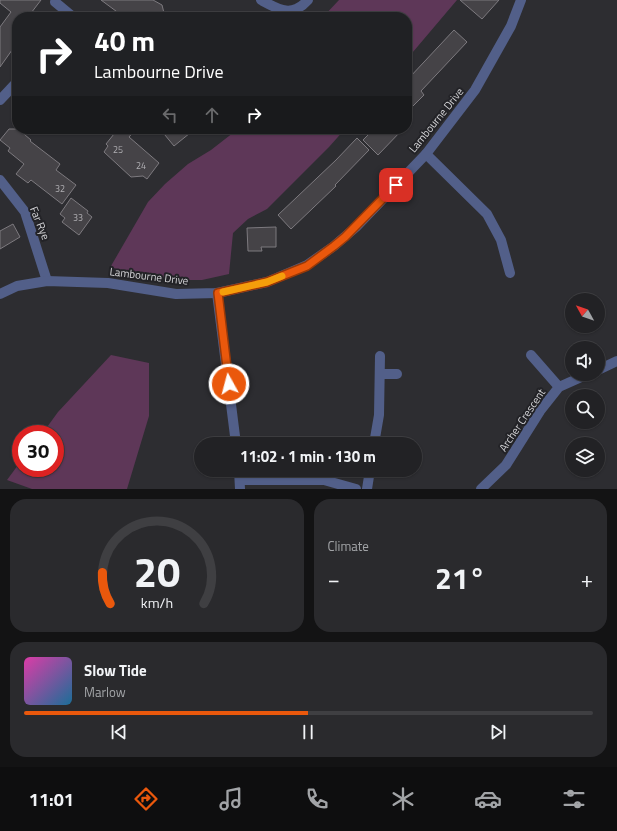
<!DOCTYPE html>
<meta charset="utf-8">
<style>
body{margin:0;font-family:"Titillium Web",sans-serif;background:#2a2a2d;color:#f1f3f6;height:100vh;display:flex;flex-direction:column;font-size:15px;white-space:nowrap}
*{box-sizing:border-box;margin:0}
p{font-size:13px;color:#a2a4a7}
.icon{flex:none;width:22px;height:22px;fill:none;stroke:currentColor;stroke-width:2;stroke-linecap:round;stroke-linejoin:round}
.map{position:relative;height:489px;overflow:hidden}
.drawer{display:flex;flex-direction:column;gap:10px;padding:10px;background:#131314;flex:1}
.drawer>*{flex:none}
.guide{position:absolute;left:12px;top:12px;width:400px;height:122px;border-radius:16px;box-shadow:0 1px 3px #0004,0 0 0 1px #3f3f42;background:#202124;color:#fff;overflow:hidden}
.needle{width:26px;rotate:310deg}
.fabs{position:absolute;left:565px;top:293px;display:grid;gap:8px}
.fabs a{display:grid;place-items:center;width:40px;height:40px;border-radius:50%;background:#222225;box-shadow:0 1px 3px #0004,0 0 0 1px #3f3f42;font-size:20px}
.speed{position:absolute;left:12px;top:425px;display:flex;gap:8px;font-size:20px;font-weight:700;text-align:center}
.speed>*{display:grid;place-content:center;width:52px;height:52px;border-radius:50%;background:#222225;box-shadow:0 1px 3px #0004,0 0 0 1px #3f3f42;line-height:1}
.speed .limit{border:6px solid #d22;background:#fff;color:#111}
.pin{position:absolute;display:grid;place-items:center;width:34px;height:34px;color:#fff;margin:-17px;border-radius:8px;box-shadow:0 2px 6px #0006}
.me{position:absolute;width:44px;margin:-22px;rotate:353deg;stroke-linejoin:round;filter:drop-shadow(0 0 3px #0008)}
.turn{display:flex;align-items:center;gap:14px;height:84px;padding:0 16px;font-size:18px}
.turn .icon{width:52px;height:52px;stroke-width:2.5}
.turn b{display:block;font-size:28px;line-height:34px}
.lanes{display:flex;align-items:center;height:38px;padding:0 16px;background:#0003;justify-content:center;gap:20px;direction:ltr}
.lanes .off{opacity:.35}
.big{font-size:30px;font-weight:700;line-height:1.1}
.drawer .tile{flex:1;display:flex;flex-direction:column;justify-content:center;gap:6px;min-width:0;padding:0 14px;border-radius:16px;background:#2a2a2d}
.drawer .dial{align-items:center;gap:0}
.dial svg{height:104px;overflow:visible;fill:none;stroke:#3f3f42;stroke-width:7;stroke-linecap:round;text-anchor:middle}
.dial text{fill:#f1f3f6;stroke:none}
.song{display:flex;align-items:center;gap:12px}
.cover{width:48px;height:48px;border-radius:6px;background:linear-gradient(135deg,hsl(320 70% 55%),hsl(200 70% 35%))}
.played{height:4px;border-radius:2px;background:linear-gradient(90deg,#ea580c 50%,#3f3f42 50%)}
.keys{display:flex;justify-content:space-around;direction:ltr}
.heat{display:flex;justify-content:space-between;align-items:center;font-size:22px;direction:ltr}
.drawer .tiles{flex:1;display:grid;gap:10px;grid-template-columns:1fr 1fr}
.tile:last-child{grid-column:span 2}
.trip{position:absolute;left:194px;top:437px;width:228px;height:40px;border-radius:20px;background:#222225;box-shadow:0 1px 3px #0004,0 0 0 1px #3f3f42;font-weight:700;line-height:40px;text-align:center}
.dock{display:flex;height:64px;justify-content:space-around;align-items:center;background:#0e0e0f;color:#a2a4a7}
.dock .icon{width:28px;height:28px}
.dock .current{color:#ea580c}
.dock b{font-size:18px;color:#f1f3f6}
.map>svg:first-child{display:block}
.green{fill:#5e3758}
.building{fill:#454347;stroke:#7d7a7f}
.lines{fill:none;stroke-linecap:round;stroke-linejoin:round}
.minor{stroke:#525f89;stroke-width:10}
.tertiary{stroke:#525f89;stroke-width:10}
.route-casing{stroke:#983908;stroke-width:10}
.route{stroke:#ea580c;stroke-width:7}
.slow{stroke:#f59e0b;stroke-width:7}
.labels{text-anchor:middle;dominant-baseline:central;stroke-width:4;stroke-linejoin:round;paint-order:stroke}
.number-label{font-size:9px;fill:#b1b0b4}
.street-label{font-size:11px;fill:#d5d5d8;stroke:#232327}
</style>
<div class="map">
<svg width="617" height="489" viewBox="0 0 617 489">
<rect width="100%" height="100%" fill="#2d2d31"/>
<path class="green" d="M339,0H457L407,59V17H323Z
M238,129H345L329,147L267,209L248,219L233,233L229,274L202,280H176L116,269L111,266L148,202L165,184L188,164L211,150Z
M111,355L149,363V416L127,489H32L7,480L21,461V468H55V434H42L58,412Z"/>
<path class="building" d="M0,0H41L28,17H17V43L0,67V27L11,12L0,3Z
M101,0H153L162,5L165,17H124Z
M460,0H499L482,19Z
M454,30L467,42L421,91L424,95L407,112V78L412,83L413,82L409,78Z
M9,129H18L31,140L30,141L60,164L56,170L76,185L62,204L31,180L28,183L16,174L24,164L8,151L10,148L0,140Z
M118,129H136L129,137L159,163L147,179L143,176L131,177L104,152L108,146L106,144Z
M160,129H195L174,146Z
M374,129H403L378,155L363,140Z
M357,138L369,150L335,185L336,186L291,229L278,215L336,160Z
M71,198L88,211L87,213L92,217L79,235L62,222L65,218L60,214Z
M13,224L20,237L0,249V231Z
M276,227V247H261L262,251H248L247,228Z"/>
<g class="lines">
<path class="minor" d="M261,0C279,10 292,18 308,0
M55,2L72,16
M0,100L17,82
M426,154L487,214L501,240L510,273
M0,180L25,212L47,281
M217,293L236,444
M531,355L559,387
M598,370L617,361
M381,374H397
M374,444L379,415L380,356
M239,470L240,489
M240,480H324L356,489
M367,489L370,470
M481,489L506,465L540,411L559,387L588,374"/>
<path class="tertiary" d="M0,294L17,286L47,281L108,283L176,294L217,293L267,282L307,265L334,246L356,227L426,154L475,90L511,26L521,0"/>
</g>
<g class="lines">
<g class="route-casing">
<path id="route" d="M229,384L218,293L267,282L307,266L334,246L345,237L396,185"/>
</g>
<use href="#route" class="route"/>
<path class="slow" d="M223,292L267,282L282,276"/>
</g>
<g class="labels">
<g class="number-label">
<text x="118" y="149">25</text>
<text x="141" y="165">24</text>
<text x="60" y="188">32</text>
<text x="78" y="217">33</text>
</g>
<g class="street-label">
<text transform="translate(436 120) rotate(-51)">Lambourne Drive</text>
<text transform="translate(40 223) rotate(68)">Far Rye</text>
<text transform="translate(149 276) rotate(7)">Lambourne Drive</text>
<text transform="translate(522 420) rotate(-56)">Archer Crescent</text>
</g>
</g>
</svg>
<div class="fabs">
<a><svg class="needle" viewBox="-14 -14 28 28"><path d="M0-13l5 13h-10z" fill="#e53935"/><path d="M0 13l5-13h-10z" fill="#a2a4a7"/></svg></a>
<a><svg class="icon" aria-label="sound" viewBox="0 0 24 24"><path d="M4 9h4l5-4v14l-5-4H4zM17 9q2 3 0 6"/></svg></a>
<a><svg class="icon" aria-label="search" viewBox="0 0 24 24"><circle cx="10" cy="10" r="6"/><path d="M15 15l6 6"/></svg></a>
<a><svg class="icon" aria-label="layers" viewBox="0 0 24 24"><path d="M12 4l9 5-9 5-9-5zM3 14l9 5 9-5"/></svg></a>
</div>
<div class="speed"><div class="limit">30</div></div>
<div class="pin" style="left:396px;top:185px;background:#d93025"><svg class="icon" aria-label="arrive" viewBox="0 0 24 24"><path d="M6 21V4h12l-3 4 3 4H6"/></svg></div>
<svg class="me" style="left:229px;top:384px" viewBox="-20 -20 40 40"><circle r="17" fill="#ea580c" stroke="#fff" stroke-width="3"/><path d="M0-11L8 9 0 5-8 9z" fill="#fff"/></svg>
<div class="trip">11:02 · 1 min · 130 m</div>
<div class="guide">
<div class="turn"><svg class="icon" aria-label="right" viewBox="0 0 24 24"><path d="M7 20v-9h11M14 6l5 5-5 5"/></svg><div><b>40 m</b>Lambourne Drive</div></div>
<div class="lanes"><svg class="icon off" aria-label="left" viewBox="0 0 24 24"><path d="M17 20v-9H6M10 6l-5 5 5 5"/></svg><svg class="icon off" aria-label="ahead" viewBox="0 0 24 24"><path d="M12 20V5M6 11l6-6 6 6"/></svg><svg class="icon" aria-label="right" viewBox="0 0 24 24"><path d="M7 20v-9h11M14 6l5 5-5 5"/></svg></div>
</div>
</div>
<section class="drawer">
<div class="tiles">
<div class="tile dial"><svg viewBox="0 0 100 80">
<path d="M14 69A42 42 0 1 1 86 69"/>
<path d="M14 69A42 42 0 0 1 8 45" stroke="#ea580c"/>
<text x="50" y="56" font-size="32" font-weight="700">20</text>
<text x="50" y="72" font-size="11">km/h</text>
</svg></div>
<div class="tile"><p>Climate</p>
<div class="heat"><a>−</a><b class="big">21°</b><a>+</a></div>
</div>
<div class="tile">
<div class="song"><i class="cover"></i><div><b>Slow Tide</b><p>Marlow</p></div></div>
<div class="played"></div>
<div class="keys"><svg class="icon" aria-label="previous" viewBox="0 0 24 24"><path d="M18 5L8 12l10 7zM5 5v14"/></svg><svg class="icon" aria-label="pause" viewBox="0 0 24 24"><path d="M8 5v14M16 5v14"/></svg><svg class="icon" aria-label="next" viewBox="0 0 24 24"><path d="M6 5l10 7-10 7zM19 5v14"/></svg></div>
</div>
</div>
</section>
<nav class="dock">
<b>11:01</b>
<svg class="icon current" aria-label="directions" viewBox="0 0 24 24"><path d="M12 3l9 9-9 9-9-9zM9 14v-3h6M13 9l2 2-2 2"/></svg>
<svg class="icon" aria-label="music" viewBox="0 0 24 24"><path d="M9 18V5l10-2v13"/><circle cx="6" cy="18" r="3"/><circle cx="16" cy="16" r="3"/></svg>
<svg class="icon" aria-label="phone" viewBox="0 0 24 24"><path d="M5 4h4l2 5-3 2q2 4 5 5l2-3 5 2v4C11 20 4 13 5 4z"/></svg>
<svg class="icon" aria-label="climate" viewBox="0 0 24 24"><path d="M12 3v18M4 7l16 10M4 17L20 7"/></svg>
<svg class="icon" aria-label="car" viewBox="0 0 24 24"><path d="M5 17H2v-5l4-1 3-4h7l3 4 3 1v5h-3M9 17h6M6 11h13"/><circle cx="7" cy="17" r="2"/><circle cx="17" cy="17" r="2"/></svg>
<svg class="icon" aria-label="filters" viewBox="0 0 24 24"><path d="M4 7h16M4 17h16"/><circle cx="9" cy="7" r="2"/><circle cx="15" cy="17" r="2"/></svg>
</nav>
